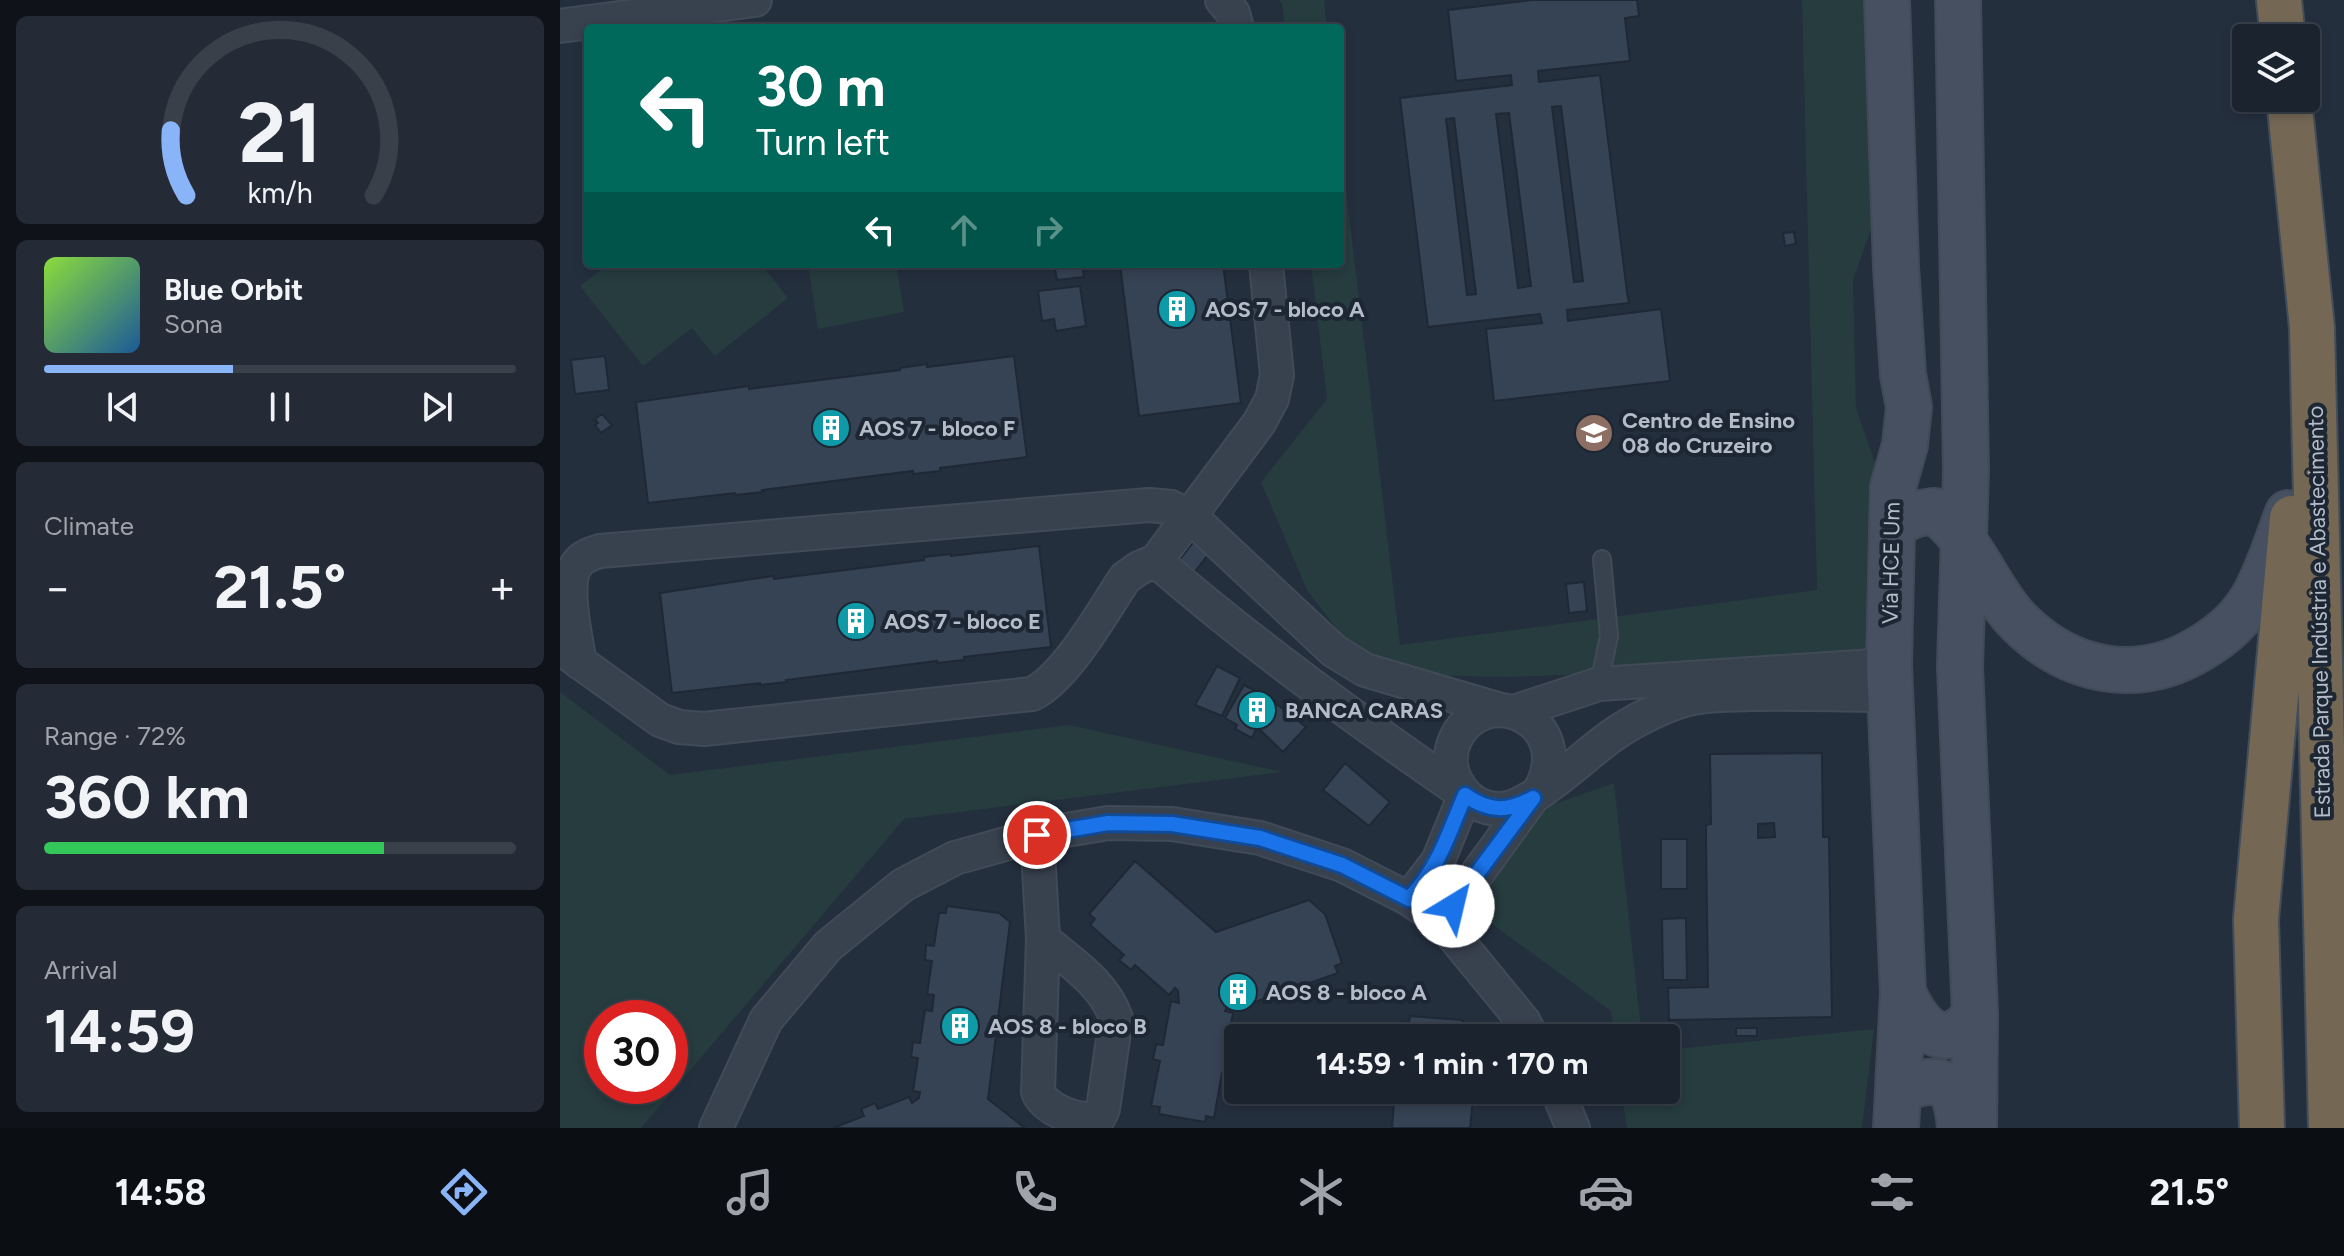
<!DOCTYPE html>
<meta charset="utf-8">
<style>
body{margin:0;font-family:Figtree,sans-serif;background:#242b36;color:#f1f3f6;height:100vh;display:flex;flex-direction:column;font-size:30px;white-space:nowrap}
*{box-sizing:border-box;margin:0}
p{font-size:26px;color:#a0a4aa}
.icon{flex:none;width:44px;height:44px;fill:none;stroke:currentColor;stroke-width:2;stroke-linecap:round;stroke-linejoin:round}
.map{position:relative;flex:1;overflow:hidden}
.side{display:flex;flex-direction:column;gap:16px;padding:16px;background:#0f1319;width:560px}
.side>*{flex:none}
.guide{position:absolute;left:24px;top:24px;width:760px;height:244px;border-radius:8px;box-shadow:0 4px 12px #0003,0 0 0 2px #39404a;background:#00695c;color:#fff;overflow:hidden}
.buttons{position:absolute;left:1672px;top:24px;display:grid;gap:16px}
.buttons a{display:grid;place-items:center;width:88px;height:88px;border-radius:8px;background:#1b232e;box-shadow:0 4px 12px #0003,0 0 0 2px #39404a;font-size:40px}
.speed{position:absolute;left:24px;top:1000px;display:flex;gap:16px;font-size:40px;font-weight:700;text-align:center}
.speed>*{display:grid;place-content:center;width:104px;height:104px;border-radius:50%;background:#1b232e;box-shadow:0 4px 12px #0003,0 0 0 2px #39404a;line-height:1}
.speed .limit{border:12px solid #d22;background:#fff;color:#111}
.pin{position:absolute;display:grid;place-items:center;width:68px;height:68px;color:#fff;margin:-34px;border:4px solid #fff;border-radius:50%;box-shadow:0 2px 8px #0007}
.me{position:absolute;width:88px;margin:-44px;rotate:36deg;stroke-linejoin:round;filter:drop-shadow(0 0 6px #0008)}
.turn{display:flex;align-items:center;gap:28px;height:168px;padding:0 40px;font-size:36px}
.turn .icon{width:104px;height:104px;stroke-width:2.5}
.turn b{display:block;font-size:56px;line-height:68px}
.lanes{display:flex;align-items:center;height:76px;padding:0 40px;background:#0003;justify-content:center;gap:40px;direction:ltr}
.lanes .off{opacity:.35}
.big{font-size:60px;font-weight:700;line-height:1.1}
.side .tile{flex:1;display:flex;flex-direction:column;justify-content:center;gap:12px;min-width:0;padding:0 28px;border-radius:12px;background:#242b36}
.side .dial{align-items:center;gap:0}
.dial svg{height:208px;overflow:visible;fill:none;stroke:#39404a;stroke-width:7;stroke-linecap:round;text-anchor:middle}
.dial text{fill:#f1f3f6;stroke:none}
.song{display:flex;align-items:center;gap:24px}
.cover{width:96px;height:96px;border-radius:12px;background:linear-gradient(135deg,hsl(90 70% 55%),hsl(210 70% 35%))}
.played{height:8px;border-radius:4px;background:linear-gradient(90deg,#8ab4f8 40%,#39404a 40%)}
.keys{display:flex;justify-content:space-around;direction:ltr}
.heat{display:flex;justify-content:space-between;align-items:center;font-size:44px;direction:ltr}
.charge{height:12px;border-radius:6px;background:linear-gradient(90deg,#34c759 72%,#39404a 0)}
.trip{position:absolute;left:664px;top:1024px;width:456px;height:80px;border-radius:8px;background:#1b232e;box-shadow:0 4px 12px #0003,0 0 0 2px #39404a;font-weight:700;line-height:80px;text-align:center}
.tab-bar{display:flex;height:128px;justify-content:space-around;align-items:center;background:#0b0e12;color:#a0a4aa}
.tab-bar .icon{width:56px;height:56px}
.tab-bar .active{color:#8ab4f8}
.tab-bar b{font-size:36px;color:#f1f3f6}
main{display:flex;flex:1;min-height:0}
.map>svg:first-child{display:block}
.green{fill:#263c3f;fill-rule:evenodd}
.building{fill:#364354;stroke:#1f2835;stroke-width:2;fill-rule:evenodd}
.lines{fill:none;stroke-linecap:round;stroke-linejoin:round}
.lane-casing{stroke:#414a57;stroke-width:20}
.street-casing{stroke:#414a57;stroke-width:36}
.secondary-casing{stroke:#414a57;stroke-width:48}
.highway-casing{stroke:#434c59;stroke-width:48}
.lane{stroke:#38414e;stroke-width:16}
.street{stroke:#38414e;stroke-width:32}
.secondary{stroke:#465061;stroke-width:44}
.highway{stroke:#746855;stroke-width:44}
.route-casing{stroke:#114b97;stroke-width:20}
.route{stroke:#1a73e8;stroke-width:14}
.labels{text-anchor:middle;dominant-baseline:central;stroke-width:8;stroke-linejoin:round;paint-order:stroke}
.poi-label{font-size:22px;font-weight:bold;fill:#b4bcc9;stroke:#1d2633;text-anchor:start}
.street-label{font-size:22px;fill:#b4bcc9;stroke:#1d2633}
</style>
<main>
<section class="side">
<div class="tile dial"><svg viewBox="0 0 100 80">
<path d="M14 69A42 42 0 1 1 86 69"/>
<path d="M14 69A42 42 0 0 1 8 44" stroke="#8ab4f8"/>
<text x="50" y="56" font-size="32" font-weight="700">21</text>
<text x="50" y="72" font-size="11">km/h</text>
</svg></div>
<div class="tile">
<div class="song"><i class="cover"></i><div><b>Blue Orbit</b><p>Sona</p></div></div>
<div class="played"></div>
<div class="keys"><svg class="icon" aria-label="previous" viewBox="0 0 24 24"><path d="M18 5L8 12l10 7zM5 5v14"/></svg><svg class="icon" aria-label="pause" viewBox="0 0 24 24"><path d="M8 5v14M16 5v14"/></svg><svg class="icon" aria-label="next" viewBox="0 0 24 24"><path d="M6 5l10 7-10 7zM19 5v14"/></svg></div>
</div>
<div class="tile"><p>Climate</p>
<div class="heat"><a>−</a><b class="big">21.5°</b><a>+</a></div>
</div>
<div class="tile"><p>Range · 72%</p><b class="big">360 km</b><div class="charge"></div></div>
<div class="tile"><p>Arrival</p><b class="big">14:59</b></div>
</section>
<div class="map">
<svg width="1784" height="1128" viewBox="0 0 1784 1128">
<rect width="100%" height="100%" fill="#242f3e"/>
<path class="green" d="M719,0H764L767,28H725L722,3Z
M1242,0H1307L1314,221L1293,280L1296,408L1325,491L1310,663L948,677L853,675L795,653L747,590L701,482L767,399L751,264H780V138L840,645L1257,590Z
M48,264H201L228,298L155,356L132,328L83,366L20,286Z
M248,264H336L344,312L258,329Z
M0,692L110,775L509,725L722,772L344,819L81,1128H0ZM110,1018V1086H42V1018Z
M1054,783L1082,1038H1055L1051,1011L898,899L936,848L986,807Z
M1314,1029L1302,1128H1067L1061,1090H1106V1050Z"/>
<path class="building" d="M972,0H1077L1079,16L1065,18L1070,61L978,71L979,82L1040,75L1067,292L1069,303L1007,310L1008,321L1101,309L1110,381L934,401L926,329L982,323L980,314L868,327L840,98L952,85L951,75L896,81L888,10ZM1001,106L1023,281L1014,282L992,107ZM949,113L971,286L958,288L936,114ZM894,118L916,294L907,295L886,119Z
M1234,232L1236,244L1225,246L1223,233Z
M494,264H522L524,277L497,280Z
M560,264H663L681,403L579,416Z
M520,286L526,326L496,331L494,319L482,321L478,291Z
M45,356L49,390L15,394L11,360Z
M454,356L467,457L380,468V471L353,474V471L202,490L203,492L176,495L175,493L88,503L76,402L189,386V389L340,370V368L367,364V367Z
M42,414L52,425L41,433L35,425L38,423L35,419Z
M639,535L654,547L630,578L614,567Z
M479,546L491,647L404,657V660L377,663V661L226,680L227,682L200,685V683L112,693L100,593L213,576L214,579L364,560V557L391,554V556Z
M1024,582L1027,611L1009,613L1006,584Z
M657,666L680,678L662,716L635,705Z
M684,685L715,701L714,702L746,727L723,752L697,727L692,738L675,729L677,725L665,718Z
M1262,753L1263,837H1269L1272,1017L1109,1020L1108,988L1148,987L1146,839V825L1151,824L1150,754ZM1214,823L1215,837L1198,838V824Z
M785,763L830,802L809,826L763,790Z
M1101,839H1127V889H1101Z
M575,861L656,932L749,900L765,914L782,963L775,966L778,973L735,988L738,994L723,999L721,993L678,1008L675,1000L670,1001L665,1011L673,1013L665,1057L672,1058L669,1074L662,1073L654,1118L646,1116L645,1122L599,1114L600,1107L591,1106L600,1061L593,1059L596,1044L603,1045L611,1001L619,1003L618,991L615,988L609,995L575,965L571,970L559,960L564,955L530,925L535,919L529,914Z
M877,886L893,897L862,906Z
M387,906L439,913L450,922L428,1099L465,1128H273L304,1116L301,1109L315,1103L318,1109L349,1097L352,1103L359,1098L360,1092L353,1091L358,1058L351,1057L353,1042L360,1043L365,1010L372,1011L374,995L367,994L372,961L365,960L366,945L374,946L379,913H386Z
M1126,918L1127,980H1103L1102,919Z
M850,1016L901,1020L918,1032V1038H839L841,1022L849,1023Z
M1176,1028H1197V1036H1176Z
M835,1090H914L910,1128H832Z"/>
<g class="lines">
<g class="lane-casing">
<path id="lane" d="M1039,684L1049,636L1042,559"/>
</g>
<g class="street-casing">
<path id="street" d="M662,0L673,13L677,28
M0,26L195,0
M596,561C693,645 797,720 903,793
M3,650L100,720L119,727L144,729L472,694C506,678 543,611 565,578L579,568L596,561L699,423L712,399L717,375L706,264
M20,663C16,638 0,575 22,559C27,555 34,553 40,551L589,505L611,507L631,517L774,651L805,670L941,710
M954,712L1039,684L1329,665
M979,792C1020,720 923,679 895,740C881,771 905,809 939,809C970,810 1026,753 1053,735C1073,721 1101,707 1124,700C1145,694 1169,695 1190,694C1237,693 1283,695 1329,695
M477,835L483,939L478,1092C485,1110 521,1124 539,1117L543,1109L556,1018C544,983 510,962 483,939
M849,899L878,861L905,795
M882,922L972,798
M997,1090L1013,1128
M156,1128L206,1020L268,946L343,885L395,858L477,835L548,823L612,824L700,838L782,865L849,899L882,922L964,1022L972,1038"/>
</g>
<g class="secondary-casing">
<path id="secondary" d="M1327,0L1336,267L1343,375L1349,407L1345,445L1333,487L1329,665L1343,993L1336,1128
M1398,0L1406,470L1400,667L1415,1014L1414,1128
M1332,524L1356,514L1374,511C1411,535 1428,591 1459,622C1510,673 1579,686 1641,648C1661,636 1681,619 1693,598C1708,572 1717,541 1728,513
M1343,993C1359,1027 1384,1057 1415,1014
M1338,1090C1382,1074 1396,1079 1400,1128"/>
</g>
<g class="highway-casing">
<path id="highway" d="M1719,0L1723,38
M1729,98L1752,328L1771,1128
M1702,1128L1696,919L1732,518"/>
</g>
<use href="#lane" class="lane"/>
<use href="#street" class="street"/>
<use href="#secondary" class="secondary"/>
<use href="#highway" class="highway"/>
</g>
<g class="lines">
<g class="route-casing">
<path id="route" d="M477,835L548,823L612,824L700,838L782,865L849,899C879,867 888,835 905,795C929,812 948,812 973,798L893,906"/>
</g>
<use href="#route" class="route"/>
</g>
<defs>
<g id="building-disc" transform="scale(2)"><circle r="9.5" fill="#0f9aa8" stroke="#1d2633"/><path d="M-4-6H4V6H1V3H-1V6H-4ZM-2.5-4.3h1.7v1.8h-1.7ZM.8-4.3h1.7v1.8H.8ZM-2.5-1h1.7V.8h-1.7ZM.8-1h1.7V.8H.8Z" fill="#fff"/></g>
<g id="school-disc" transform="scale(2)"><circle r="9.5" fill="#8d6e63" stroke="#1d2633"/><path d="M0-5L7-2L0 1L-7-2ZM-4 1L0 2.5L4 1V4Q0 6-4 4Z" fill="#fff"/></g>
</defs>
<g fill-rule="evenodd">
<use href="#building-disc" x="617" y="309"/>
<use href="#building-disc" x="271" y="428"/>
<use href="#school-disc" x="1034" y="433"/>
<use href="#building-disc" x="296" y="621"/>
<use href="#building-disc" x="697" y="710"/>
<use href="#building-disc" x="678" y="992"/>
<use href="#building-disc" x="400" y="1026"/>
</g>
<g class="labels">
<g class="poi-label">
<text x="645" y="309">AOS 7 - bloco A</text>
<text x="1062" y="420">Centro de Ensino<tspan x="1062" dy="25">08 do Cruzeiro</tspan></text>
<text x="299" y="428">AOS 7 - bloco F</text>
<text x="324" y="621">AOS 7 - bloco E</text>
<text x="725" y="710">BANCA CARAS</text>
<text x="706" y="992">AOS 8 - bloco A</text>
<text x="428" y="1026">AOS 8 - bloco B</text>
</g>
<g class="street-label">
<text transform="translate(1331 563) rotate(-89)">Via HCE Um</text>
<text transform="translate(1759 612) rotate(-91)">Estrada Parque Indústria e Abastecimento</text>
</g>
</g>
</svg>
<div class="buttons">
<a><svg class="icon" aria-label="layers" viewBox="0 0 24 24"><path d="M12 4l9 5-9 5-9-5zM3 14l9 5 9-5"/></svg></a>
</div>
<div class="speed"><div class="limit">30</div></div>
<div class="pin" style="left:477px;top:835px;background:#d93025"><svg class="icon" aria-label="arrive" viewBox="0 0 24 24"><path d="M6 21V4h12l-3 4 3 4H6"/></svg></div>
<svg class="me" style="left:893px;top:906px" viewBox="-20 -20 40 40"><circle r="19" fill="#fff"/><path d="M0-13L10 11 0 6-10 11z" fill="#1a73e8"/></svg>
<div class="trip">14:59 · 1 min · 170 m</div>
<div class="guide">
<div class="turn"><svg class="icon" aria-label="left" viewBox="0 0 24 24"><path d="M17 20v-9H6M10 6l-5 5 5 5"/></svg><div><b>30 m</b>Turn left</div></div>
<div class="lanes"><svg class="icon" aria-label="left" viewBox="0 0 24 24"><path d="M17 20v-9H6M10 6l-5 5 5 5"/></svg><svg class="icon off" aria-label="ahead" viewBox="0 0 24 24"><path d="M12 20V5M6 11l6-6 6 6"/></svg><svg class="icon off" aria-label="right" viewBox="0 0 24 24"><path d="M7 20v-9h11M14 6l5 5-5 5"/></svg></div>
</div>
</div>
</main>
<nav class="tab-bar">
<b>14:58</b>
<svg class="icon active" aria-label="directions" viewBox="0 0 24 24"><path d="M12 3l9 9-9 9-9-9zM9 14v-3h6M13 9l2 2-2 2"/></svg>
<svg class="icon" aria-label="music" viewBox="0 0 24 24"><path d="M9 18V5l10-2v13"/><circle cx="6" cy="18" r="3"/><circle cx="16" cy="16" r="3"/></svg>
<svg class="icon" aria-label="phone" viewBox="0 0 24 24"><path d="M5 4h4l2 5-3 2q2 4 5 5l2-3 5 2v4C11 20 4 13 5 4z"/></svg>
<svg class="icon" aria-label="climate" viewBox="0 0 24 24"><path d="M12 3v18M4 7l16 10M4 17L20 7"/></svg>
<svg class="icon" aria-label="car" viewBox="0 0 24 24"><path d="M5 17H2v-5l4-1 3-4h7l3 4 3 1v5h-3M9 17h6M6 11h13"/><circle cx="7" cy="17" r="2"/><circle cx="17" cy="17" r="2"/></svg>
<svg class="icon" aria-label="filters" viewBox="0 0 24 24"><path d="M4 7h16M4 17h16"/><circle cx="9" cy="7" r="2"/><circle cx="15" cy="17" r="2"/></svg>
<b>21.5°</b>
</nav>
